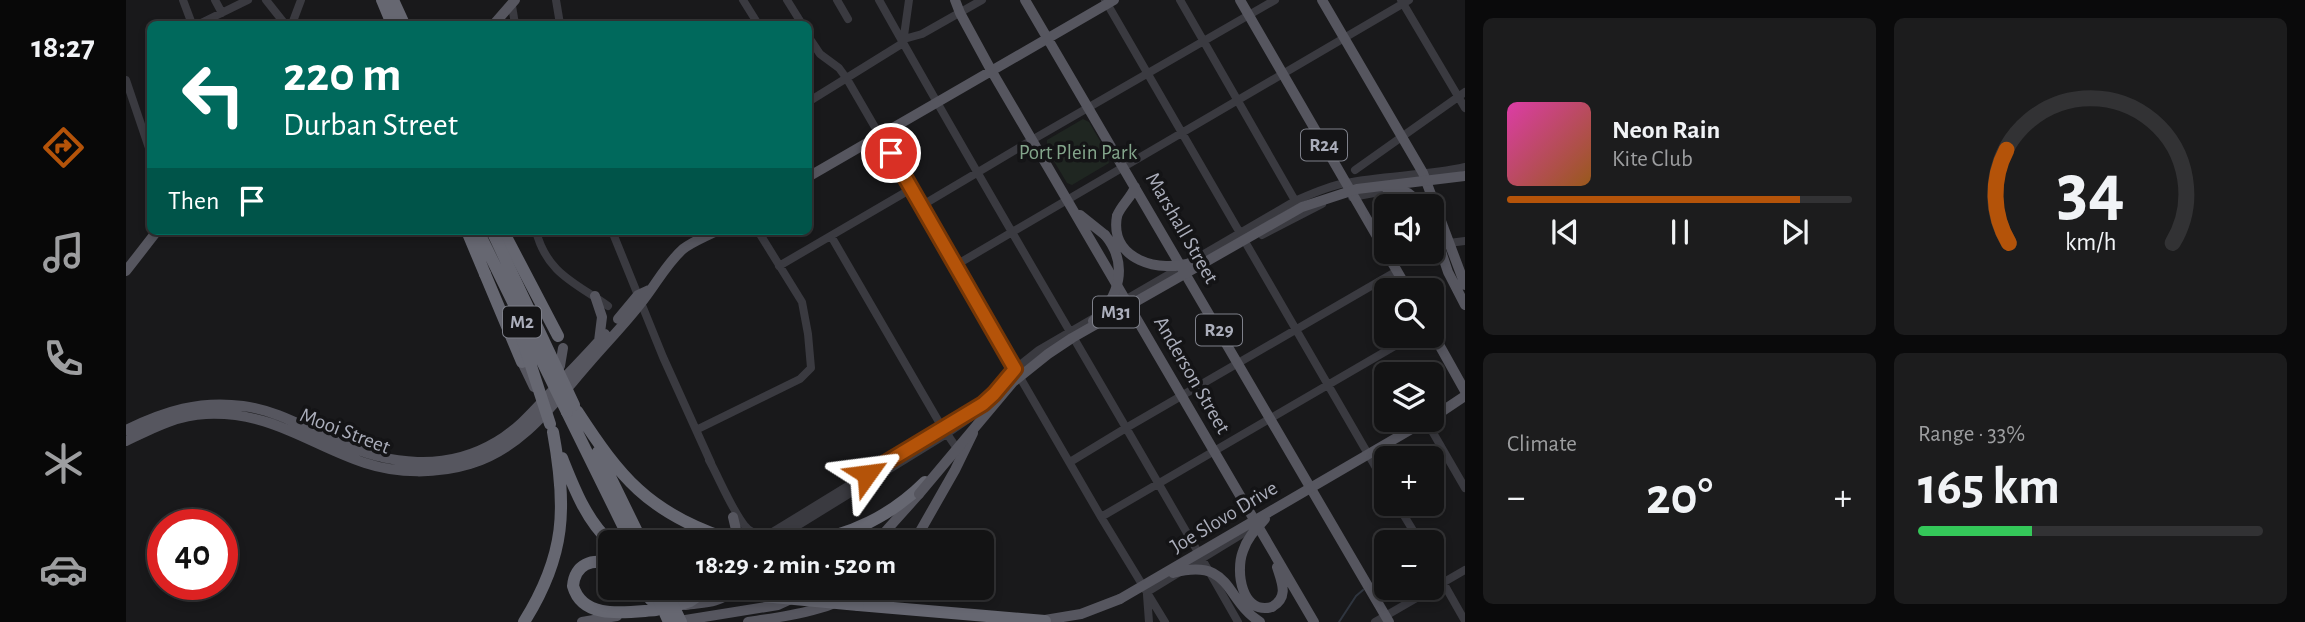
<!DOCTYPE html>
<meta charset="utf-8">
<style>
body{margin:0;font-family:"Alegreya Sans",sans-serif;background:#1c1c1d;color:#f1f3f6;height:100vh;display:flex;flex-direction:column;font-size:26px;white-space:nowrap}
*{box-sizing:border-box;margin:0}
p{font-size:23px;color:#9d9ea0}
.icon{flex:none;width:38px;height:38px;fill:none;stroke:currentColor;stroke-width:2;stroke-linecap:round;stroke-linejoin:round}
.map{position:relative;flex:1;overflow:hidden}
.drawer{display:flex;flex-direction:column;gap:18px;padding:18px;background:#0a0a0b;width:840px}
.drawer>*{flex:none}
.banner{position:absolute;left:21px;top:21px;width:665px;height:214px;border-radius:10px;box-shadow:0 4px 10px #0003,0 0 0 2px #323234;background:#00695c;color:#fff;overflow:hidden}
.controls{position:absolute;left:1248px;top:194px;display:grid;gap:14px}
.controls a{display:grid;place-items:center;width:70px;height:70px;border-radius:10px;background:#131314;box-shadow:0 4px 10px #0003,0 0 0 2px #323234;font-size:35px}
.speed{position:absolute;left:21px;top:509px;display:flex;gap:14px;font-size:35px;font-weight:700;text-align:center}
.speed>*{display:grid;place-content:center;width:91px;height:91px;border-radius:50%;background:#131314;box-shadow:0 4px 10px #0003,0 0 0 2px #323234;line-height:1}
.speed .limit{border:10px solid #d22;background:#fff;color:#111}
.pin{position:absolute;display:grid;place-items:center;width:60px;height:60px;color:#fff;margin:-30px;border:4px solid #fff;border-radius:50%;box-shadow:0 2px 7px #0007}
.me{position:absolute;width:77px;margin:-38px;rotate:59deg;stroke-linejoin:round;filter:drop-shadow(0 0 5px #0008)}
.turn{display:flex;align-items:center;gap:24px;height:147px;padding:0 21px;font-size:32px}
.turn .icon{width:91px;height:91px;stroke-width:2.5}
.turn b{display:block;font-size:49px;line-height:60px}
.then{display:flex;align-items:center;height:66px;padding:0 21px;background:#0003;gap:14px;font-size:26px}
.big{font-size:52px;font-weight:700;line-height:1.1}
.drawer .card{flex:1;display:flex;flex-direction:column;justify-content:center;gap:10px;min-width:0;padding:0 24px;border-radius:10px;background:#1c1c1d}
.drawer .dial{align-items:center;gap:0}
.dial svg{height:182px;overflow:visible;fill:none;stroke:#323234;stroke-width:7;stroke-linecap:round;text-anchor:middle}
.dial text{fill:#f1f3f6;stroke:none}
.song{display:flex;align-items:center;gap:21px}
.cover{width:84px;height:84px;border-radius:10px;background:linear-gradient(135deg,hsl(320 70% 55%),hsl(30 70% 35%))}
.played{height:7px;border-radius:4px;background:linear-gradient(90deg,#b45309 85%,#323234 85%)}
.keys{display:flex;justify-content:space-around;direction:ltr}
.heat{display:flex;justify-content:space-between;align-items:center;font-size:38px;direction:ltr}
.charge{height:10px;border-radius:5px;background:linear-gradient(90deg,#34c759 33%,#323234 0)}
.drawer .tiles{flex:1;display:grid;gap:18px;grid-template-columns:repeat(2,1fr)}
.trip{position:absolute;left:472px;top:530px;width:396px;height:70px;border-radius:10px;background:#131314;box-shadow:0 4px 10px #0003,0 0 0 2px #323234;font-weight:700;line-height:70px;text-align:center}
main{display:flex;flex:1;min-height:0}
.dock{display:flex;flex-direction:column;width:126px;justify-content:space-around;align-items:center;background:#080808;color:#9d9ea0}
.dock .icon{width:49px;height:49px}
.dock .current{color:#b45309}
.dock b{font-size:32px;color:#f1f3f6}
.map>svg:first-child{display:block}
.green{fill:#1f2621}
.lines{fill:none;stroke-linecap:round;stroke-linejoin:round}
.stream{stroke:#2f353f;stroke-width:2}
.minor{stroke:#3a3a40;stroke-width:8}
.major{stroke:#56565f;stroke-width:10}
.highway{stroke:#666771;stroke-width:12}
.major-bridge{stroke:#56565f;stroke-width:10}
.highway-bridge{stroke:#666771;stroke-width:12}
.route-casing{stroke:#753606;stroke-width:18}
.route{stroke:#b45309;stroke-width:12}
.labels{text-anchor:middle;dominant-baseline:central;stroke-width:7;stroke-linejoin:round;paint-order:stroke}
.shield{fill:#141416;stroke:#7e808a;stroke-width:2}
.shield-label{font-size:19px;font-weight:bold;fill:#abaebb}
.park-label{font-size:21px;fill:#83a58b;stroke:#141416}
.street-label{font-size:21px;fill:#abaebb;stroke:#141416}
</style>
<main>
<nav class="dock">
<b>18:27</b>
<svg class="icon current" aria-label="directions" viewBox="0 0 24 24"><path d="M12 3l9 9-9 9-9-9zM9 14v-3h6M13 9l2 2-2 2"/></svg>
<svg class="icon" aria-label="music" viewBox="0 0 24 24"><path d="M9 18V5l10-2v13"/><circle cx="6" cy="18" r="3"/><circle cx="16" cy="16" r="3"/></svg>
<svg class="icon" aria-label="phone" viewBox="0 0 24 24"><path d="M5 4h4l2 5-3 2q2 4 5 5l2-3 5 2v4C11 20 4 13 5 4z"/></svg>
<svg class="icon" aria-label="climate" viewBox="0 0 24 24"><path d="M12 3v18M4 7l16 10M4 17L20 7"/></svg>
<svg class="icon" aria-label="car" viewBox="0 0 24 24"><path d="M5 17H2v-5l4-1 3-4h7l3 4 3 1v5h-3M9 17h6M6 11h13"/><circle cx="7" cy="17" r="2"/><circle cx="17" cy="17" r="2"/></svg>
</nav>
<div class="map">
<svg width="1339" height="622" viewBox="0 0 1339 622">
<rect width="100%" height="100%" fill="#19191b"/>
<path class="green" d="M957,119L963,122L984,158L982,160L983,163L946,185L941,183L919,146L921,145V140Z"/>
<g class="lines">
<path class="stream" d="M1213,622L1230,596L1237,590"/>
<path class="minor" d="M57,0L66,24
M89,0L96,13
M140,0L159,24
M430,0L434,24
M617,0L632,24
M661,0L676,24
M711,0L722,19
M753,0C870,209 994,414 1112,622
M979,0L1260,485
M1054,0L1171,204
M1275,0L1339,108
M386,6L389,24
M73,24L122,0
M166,24L175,0
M682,36L694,54L713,68L721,79L975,517L1039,622
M778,39L796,34L856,0
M0,80L24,151
M682,102L777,43L783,0
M1229,170L1339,92
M1226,197L1265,190
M795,206L906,140L1149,0
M410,231C421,274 450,283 482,306
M486,231L537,357L585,463
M1136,235L1196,204
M705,236L813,422L834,453
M1323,243L1339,241
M830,265L1283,0
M653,266L785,189
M1302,424L1339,488
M570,430L674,379L685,368L682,334L676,302L632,231
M583,460C593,478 607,512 619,526C625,534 636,536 645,533L857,403L868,394L889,369L913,350L1169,201C1185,194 1202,186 1220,183C1259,175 1300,176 1339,167
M944,462L1000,428L1271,271
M1271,504L1294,542
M975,517L1286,336
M645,542L822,433L864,404
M1306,563L1339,621
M1021,592L1129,526
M1021,595L1023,622
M1249,622L1339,570"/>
<path class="major" d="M829,0L834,13L865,70L1188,622
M899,0L1263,622
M1114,0L1282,290
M1196,0L1297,173L1339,285
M368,24L389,0
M682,177L988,0
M954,215L979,235
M991,216C995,205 1005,198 1009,187
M1306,224L1322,272L1339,305
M0,271L31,231
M469,296L476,317L473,341
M492,319L512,295L523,290
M1306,332L1339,391
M396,362L408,387
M427,373L434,366L437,348
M1306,418L1339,396
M0,430C39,411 74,400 117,406C151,410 181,429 212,442C263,465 320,472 370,442C393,429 410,408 428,389C445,370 463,353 479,334
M0,441C25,429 51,415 80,414C145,411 182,444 239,463C272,474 311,474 344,464C397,448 428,403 463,363C480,343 499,324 515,303C529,286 540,264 557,249C566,242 579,237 590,231
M607,517L613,542
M750,542L793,494
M788,542L829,470L847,433
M641,594L668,588
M559,605C576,602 592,604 606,591
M1146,607C1163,597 1156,583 1151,567
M913,621L955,614L994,599
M456,622L491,616
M547,622L652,605L689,588
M622,622C661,616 704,611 738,588"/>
<path class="highway" d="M256,0L266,24
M267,0L278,24
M377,231L432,336
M359,274L396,362
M451,411C494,477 522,512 599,538
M441,412L505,542
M472,452L516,542
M436,458C448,488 460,520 485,543
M555,542C563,540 571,538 577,542
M676,542C723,537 766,515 799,482
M485,564C466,558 449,564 447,586C457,621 501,612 530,610
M515,588L525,600
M732,605L919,621
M543,608L564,601L583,588
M398,622C440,555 441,508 427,432"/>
<path class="major-bridge" d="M1261,189L1282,193L1298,206
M991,216C983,260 1034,274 1067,262
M967,321C994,297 1003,264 979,235
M793,494L887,382L922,354L946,338L1176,207L1231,189L1339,176
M1139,519C1130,529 1121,538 1117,551C1109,572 1116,615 1146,607
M1047,573C1106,557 1098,599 1134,622
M994,599L1301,420"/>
<path class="highway-bridge" d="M341,231L359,274
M352,231L441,412
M366,231L448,405
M395,335L424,424
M599,538L632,542
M570,588L595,592L732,605
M532,598L543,622
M544,599L555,622"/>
</g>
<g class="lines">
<g class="route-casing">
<path id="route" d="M741,474L857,404L868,394L889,369L765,153"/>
</g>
<use href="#route" class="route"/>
</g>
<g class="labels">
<g class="shield">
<rect x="1175" y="129.5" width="46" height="31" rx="5"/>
<rect x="967" y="296.5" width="46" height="31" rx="5"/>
<rect x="377" y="306.5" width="38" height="31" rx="5"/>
<rect x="1070" y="314.5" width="46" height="31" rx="5"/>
</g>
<g class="shield-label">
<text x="1198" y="145">R24</text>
<text x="990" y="312">M31</text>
<text x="396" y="322">M2</text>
<text x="1093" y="330">R29</text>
</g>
<g class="park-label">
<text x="952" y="152">Port Plein Park</text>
</g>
<g class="street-label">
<text transform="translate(1056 228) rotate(60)">Marshall Street</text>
<text transform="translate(1066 375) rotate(60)">Anderson Street</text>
<text transform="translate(219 431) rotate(21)">Mooi Street</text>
<text transform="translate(1098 517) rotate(-31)">Joe Slovo Drive</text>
</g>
</g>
</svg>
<div class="controls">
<a><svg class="icon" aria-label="sound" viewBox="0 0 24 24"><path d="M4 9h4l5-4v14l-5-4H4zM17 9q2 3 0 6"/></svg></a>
<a><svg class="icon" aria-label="search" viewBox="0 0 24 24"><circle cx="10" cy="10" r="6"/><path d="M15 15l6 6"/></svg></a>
<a><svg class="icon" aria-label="layers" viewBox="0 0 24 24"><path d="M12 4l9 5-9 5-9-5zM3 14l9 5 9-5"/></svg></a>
<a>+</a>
<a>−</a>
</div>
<div class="speed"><div class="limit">40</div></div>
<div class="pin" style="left:765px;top:153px;background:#d93025"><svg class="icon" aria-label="arrive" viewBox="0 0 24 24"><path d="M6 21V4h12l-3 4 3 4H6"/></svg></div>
<svg class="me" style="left:741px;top:474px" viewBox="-20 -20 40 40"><path d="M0-17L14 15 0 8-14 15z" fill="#b45309" stroke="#fff" stroke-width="4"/></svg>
<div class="trip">18:29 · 2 min · 520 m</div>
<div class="banner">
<div class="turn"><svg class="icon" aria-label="left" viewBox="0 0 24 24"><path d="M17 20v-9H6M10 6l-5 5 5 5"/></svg><div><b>220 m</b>Durban Street</div></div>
<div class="then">Then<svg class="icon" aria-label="arrive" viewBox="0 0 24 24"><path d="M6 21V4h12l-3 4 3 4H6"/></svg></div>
</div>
</div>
<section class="drawer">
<div class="tiles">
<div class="card">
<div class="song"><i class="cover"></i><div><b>Neon Rain</b><p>Kite Club</p></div></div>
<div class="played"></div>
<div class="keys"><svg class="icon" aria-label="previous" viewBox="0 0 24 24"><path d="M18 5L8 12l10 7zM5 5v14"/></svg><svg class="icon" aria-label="pause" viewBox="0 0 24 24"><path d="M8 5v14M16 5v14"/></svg><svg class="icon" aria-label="next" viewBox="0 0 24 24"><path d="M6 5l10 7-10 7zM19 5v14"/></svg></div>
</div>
<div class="card dial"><svg viewBox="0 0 100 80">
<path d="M14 69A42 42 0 1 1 86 69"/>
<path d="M14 69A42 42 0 0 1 13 28" stroke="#b45309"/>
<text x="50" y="56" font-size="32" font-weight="700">34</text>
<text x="50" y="72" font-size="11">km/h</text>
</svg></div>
<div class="card"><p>Climate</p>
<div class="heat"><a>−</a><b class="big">20°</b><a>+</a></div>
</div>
<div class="card"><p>Range · 33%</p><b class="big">165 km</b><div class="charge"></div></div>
</div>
</section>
</main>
